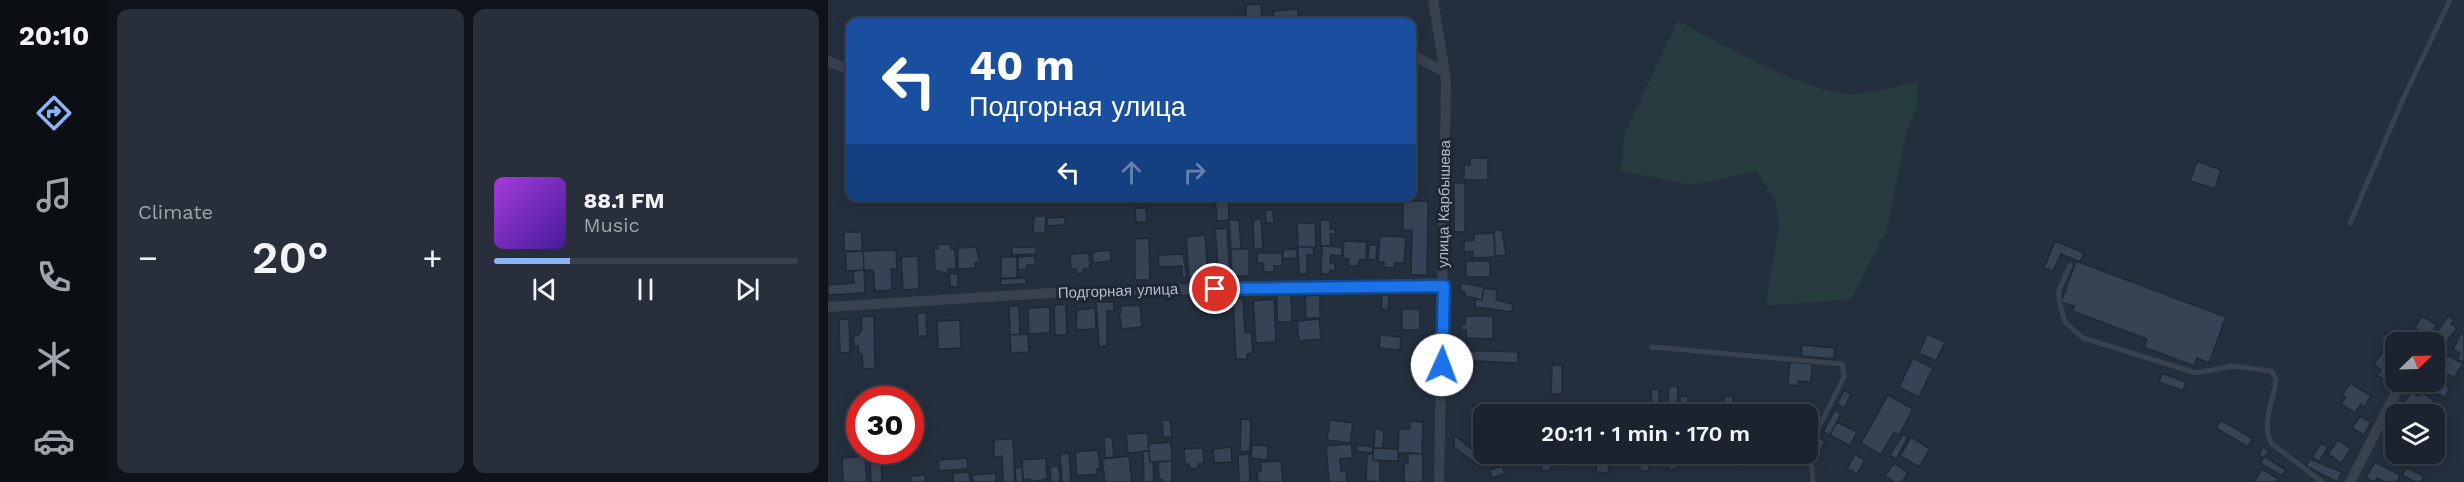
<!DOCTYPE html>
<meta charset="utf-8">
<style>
body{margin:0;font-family:"Work Sans",sans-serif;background:#282f3a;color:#f1f3f6;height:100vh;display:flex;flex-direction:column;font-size:22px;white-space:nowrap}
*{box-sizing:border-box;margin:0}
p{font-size:20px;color:#a0a4aa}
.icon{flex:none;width:33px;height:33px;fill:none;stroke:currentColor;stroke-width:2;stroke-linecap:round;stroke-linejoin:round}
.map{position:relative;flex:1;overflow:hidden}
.drawer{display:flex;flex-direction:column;gap:9px;padding:9px;background:#0f1319;width:720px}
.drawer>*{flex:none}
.banner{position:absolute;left:18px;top:18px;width:570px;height:183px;border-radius:12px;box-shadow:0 3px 15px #0003,0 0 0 2px #39404a;background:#1a4fa0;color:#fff;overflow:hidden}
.needle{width:39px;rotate:67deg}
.controls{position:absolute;left:1557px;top:332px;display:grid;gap:12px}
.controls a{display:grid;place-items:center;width:60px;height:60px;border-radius:12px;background:#1b232e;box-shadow:0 3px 15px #0003,0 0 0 2px #39404a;font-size:30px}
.speed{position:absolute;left:18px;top:386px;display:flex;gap:12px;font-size:30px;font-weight:700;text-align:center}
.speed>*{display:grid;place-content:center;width:78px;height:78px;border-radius:50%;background:#1b232e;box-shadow:0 3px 15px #0003,0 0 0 2px #39404a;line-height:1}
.speed .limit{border:9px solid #d22;background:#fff;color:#111}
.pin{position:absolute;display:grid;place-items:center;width:51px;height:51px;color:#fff;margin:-26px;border:3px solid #fff;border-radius:50%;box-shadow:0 2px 6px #0007}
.me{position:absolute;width:66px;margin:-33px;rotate:2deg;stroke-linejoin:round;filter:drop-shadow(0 0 4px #0008)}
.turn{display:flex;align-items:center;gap:21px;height:126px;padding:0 24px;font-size:27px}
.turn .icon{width:78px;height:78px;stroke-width:2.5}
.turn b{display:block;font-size:42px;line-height:51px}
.lanes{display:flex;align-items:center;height:57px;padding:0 24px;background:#0003;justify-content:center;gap:30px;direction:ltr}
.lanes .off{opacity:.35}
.big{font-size:45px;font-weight:600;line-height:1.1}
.drawer .card{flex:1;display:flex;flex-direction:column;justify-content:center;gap:9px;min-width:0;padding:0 21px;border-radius:12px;background:#282f3a}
.song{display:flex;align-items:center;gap:18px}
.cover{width:72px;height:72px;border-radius:9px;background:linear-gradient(135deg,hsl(280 70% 55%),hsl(260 70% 35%))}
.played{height:6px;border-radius:3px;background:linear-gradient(90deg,#8ab4f8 25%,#39404a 25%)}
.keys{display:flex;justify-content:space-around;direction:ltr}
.heat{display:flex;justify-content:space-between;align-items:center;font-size:33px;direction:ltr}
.drawer .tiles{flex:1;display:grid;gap:9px;grid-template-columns:repeat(2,1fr)}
.trip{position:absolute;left:645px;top:404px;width:345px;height:60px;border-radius:12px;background:#1b232e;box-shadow:0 3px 15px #0003,0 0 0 2px #39404a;font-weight:600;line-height:60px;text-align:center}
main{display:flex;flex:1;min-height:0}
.tab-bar{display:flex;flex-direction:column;width:108px;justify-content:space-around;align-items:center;background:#0b0e12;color:#a0a4aa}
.tab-bar .icon{width:42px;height:42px}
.tab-bar .on{color:#8ab4f8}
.tab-bar b{font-size:27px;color:#f1f3f6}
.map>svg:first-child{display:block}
.green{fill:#263c3f}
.building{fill:#364354;stroke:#1f2835;stroke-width:1.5}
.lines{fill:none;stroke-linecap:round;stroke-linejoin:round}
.service{stroke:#38414e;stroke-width:5}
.minor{stroke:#38414e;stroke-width:10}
.route-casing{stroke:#114b97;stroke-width:15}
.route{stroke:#1a73e8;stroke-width:10}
.labels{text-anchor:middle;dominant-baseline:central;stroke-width:6;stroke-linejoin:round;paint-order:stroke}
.street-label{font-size:15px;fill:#b4bcc9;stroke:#1d2633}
</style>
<main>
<nav class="tab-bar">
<b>20:10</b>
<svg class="icon on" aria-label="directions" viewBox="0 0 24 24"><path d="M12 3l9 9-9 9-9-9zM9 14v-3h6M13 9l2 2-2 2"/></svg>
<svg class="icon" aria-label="music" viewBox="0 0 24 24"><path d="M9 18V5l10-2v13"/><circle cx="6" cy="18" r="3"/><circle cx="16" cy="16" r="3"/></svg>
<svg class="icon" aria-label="phone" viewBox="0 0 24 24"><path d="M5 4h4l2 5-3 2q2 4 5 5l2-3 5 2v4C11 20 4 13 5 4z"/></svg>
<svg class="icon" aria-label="climate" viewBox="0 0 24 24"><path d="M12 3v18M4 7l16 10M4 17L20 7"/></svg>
<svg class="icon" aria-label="car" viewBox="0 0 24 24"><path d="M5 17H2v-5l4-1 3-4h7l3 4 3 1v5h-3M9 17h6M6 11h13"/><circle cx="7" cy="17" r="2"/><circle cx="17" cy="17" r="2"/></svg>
</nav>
<section class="drawer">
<div class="tiles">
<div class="card"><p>Climate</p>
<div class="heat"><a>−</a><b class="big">20°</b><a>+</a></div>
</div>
<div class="card">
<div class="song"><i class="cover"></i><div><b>88.1 FM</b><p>Music</p></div></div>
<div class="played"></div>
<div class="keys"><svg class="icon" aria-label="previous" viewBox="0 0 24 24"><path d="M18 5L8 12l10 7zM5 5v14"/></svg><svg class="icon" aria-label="pause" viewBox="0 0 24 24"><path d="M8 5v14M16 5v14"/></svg><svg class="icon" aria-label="next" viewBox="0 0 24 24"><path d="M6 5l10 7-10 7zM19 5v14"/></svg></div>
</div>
</div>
</section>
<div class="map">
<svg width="1636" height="482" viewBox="0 0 1636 482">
<rect width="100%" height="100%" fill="#242f3e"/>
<path class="green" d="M850,21C890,42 989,100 1032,94C1051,92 1071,85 1090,81L1088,109L1079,131L1059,230L1023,299L938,306L951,227L947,200L929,171L864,185L793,171L797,132Z"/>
<path class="building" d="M433,4L434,22H412L411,15H418V5Z
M470,9L471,22H446L445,11Z
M642,158H660V180H636V165H642Z
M1369,161L1393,170L1387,189L1362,181Z
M626,183H637V232H626Z
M400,196L401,220L389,221L387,197Z
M575,201H600L599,275H583L584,230H575Z
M307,208H318L319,222H308Z
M437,210H445L446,223H438Z
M206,216H218L217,233H205Z
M237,217V225L219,226V218Z
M433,219L435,249H426L425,220Z
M401,220H411L413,249H403Z
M492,220H502V229H507V234H502L503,246H493Z
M469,223H487L488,247H470Z
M399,228L402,277H391L387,229Z
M666,230H674L678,255L667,256Z
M16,232H34V251H16Z
M666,233L667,257L645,258V251L636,252V241L646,240V234Z
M377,235L380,277L361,278L358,237Z
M552,236L578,237L576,263H567V268L556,267V262H550Z
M321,238L322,280H307V239Z
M516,241L539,242L538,260H531L530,266H520L521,259L515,258Z
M1227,241L1256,253L1252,262L1233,254L1225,271L1216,268Z
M110,244H123V249H127L128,269H120V274L107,270L106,249H110Z
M541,245H549L548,260L540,259Z
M494,246L514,247V256L503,255L502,263H507V271L502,270L501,274H493Z
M148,247L152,262L147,263V268L130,269V248Z
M184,247H208V254L184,255Z
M470,247H485L486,255H479V274H471Z
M403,249H421V276H404Z
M469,249V258L455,259V250Z
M68,250L69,269H63L64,290L47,291L45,270H36L35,251Z
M282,250L283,261L265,263L264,252Z
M35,251L36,270L18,271V252Z
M261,253L262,268L255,269V273L248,274V269L243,270L242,254Z
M429,253H454V266H446V272H436L435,263H429Z
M355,254L359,277H354V266L331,267L330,255Z
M90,256L91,289L75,290L73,257Z
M207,256V265H199V269L190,270V257Z
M173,257H189V278H173Z
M638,261H662V277H638Z
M1248,261L1398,317L1381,363L1369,358L1366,366L1316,347L1319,339L1244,311L1246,306L1233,302Z
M36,270L37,293L0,295V285L26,283L25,271Z
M121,274H130V287H122Z
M198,278V284L173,285V279Z
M633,283L656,287L654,300L637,296V292L632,291Z
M656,288L669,290L668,300L685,304L684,312L647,307L648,299L654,300Z
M449,295H463L464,322H449Z
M492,295V318H478L477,296Z
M554,295H561L560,310L553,309Z
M415,298L417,333L423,332L425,353L419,354V359H408L405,299Z
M446,299L448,342L428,343L425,301Z
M268,302H286V311H279V346L271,347Z
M238,304L239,335H227L226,305Z
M312,305L314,327L294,329L291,313H293V306Z
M181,306H191L192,334L182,335Z
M222,307V333L201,334L200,308Z
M267,308L268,329L248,330L249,310Z
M574,309H592V330H574Z
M89,313H98L99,336H90Z
M46,316L47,368L35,369L34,354H31L30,346L26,347L25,336H29L34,330L33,317Z
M637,316H665V339L638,338V330L633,331V324H637Z
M1594,316L1609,325L1601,337L1586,328Z
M1620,316L1626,320L1623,324L1629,328L1614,348L1610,345L1606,350V342H1602Z
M11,319H21L22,353H12Z
M491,319L493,339L471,341L469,321Z
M132,320L133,348L110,349L109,321Z
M1569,327L1583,336L1579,342H1569L1563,338Z
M1633,333L1636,334V362L1629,359L1632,353L1625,350Z
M200,334L201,352L183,353L182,335Z
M1099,334L1117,342L1108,361L1091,353Z
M552,335L573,337L572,350L551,348Z
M974,345L1007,348L1006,359L973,356Z
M627,350L690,352V363L627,360Z
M1554,353L1567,363L1555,379L1549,375L1553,370L1546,364Z
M1620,355L1635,364L1626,378L1607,367L1612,359L1616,361Z
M1085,358L1105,368L1091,397L1071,387Z
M962,362L984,364L983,382L970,381V386L960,385Z
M724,365H734V394H723Z
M1334,373L1358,382L1355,391L1331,382Z
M1609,381L1622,388L1617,398L1604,391Z
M1522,383L1543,396L1536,407L1533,404L1527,413L1513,404L1518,397L1514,395Z
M841,386L850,387L849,414H830L839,411Z
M823,389H831V405H824Z
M1016,390L1023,394L1016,408L1009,404Z
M1583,392L1591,396L1593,392L1606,400L1604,403L1610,406L1605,414H1592L1575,404Z
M1060,395L1085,409L1071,435L1066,432L1053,455L1033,443Z
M852,396L860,397L859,414L851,413Z
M896,396H905L904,414H873V403L896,404Z
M1007,410L1013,414L1002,435L995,432Z
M1532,416L1543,422L1536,435L1524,428Z
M413,419L423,420L422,452L412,451Z
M334,420H342L344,437H335Z
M502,420L525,423L522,443L499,440Z
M1393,420L1425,439L1420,447L1388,428Z
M582,421L595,422L594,454L570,453L571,429H582Z
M1009,422L1029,432L1022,446L1002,435Z
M547,428L556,431L555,448H546Z
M1565,430L1568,442L1563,449L1570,453L1566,460L1553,451Z
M320,433L321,451L300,453L298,434Z
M1075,434L1080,437L1068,459L1062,455Z
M626,435L657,460L652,467L626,447Z
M276,437H284L286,457L277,458Z
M1083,437L1102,449L1091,467L1072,456Z
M991,438L997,441L991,453L985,451Z
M185,439L187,482H175L174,456L166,457V440Z
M1510,440L1523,449L1513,463L1500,454Z
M343,442L344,461L322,462L320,444Z
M1493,443L1500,447L1491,462L1484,457Z
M523,444L525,458L512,459L513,471L518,470L519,482H501L498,446Z
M424,445L440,446L439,460L423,458Z
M529,445L545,447L544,453L528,451Z
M403,447L404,462L386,463L385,449Z
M1435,447L1441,451L1437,457L1458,470L1454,476L1432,463L1436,458L1431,455Z
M375,448L376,463L370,464V468L362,469L361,464H357L356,449Z
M545,448L570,449V461L545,460Z
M270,450L272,469H269V474L249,476L247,452Z
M315,451H321L322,462H325L326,482H316Z
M241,453L243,482H234L232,454Z
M580,453L595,454V482H576V465L580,462Z
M672,453H697L698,463L673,465Z
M713,453H722L723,470L714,471Z
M725,453H737V466H725Z
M769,453H799V462L790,461L789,466H781L780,473L768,472Z
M813,453H822L821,471H812Z
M922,453H930V466L922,465Z
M1573,453H1597L1592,463Z
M421,454L422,482H411L410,455Z
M539,454H545V460L552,461V482L538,481Z
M1027,454L1037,460L1029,474L1019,469Z
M37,456L39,482H15L14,458Z
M301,456L304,482H277L274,459Z
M910,456H920V466H910Z
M53,457L54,482H43L42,458Z
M848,457L849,469L841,470V458Z
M139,458L140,469L111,471L110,460Z
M218,458L219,479L202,482V479L195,480L194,460Z
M1482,459L1514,472L1509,482L1478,466Z
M344,461V482H334V479H331L330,462Z
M453,461L455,482H430L429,472L433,471V462Z
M1547,462L1572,475L1569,482H1557L1549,478L1547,482L1538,478Z
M1066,463L1080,473L1074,482H1066L1057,476Z
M231,466L232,482H223L222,467Z
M674,466L677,474L664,478L661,470Z
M194,467L195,482H188L187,468Z
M1579,467L1596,477L1593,482H1587L1574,475Z
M1434,469L1450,479L1448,482H1426Z
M141,472L142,482H119L125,481V473Z
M168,473V482H145L144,475Z
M97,475L98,482H83V476Z"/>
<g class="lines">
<path class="service" d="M1522,223L1575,99L1622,0
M1242,265L1231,290V300L1237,322L1255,338L1368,373L1405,366L1443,371L1448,379C1446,402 1433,420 1443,443L1494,482
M824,347L1014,364L1016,377L982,445L985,482"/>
<path class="minor" d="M605,0L618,79L611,482
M584,55L617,72
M0,61L22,70
M0,307L222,293L482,286H616
M1522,482L1574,381"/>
</g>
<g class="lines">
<g class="route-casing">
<path id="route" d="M387,289L616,286L614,365"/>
</g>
<use href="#route" class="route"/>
</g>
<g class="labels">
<g class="street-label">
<text transform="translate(616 204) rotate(-89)">улица Карбышева</text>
<text transform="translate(290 291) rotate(-2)">Подгорная улица</text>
</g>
</g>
</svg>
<div class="controls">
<a><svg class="needle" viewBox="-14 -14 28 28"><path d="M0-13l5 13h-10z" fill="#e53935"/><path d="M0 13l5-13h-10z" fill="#a0a4aa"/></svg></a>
<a><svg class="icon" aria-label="layers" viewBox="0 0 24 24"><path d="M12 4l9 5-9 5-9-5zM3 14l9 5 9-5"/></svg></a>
</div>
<div class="speed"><div class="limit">30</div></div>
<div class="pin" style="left:387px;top:289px;background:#d93025"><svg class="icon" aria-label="arrive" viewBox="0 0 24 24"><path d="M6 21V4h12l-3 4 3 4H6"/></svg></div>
<svg class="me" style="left:614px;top:365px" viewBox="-20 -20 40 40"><circle r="19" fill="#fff"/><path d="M0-13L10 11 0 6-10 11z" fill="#1a73e8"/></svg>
<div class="trip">20:11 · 1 min · 170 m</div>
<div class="banner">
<div class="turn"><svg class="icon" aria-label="left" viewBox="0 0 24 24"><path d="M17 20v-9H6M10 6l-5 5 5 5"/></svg><div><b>40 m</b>Подгорная улица</div></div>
<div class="lanes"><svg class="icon" aria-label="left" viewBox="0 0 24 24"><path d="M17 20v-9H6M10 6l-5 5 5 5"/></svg><svg class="icon off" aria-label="ahead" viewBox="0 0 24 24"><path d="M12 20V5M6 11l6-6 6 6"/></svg><svg class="icon off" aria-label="right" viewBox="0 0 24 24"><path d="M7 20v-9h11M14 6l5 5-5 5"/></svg></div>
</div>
</div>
</main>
